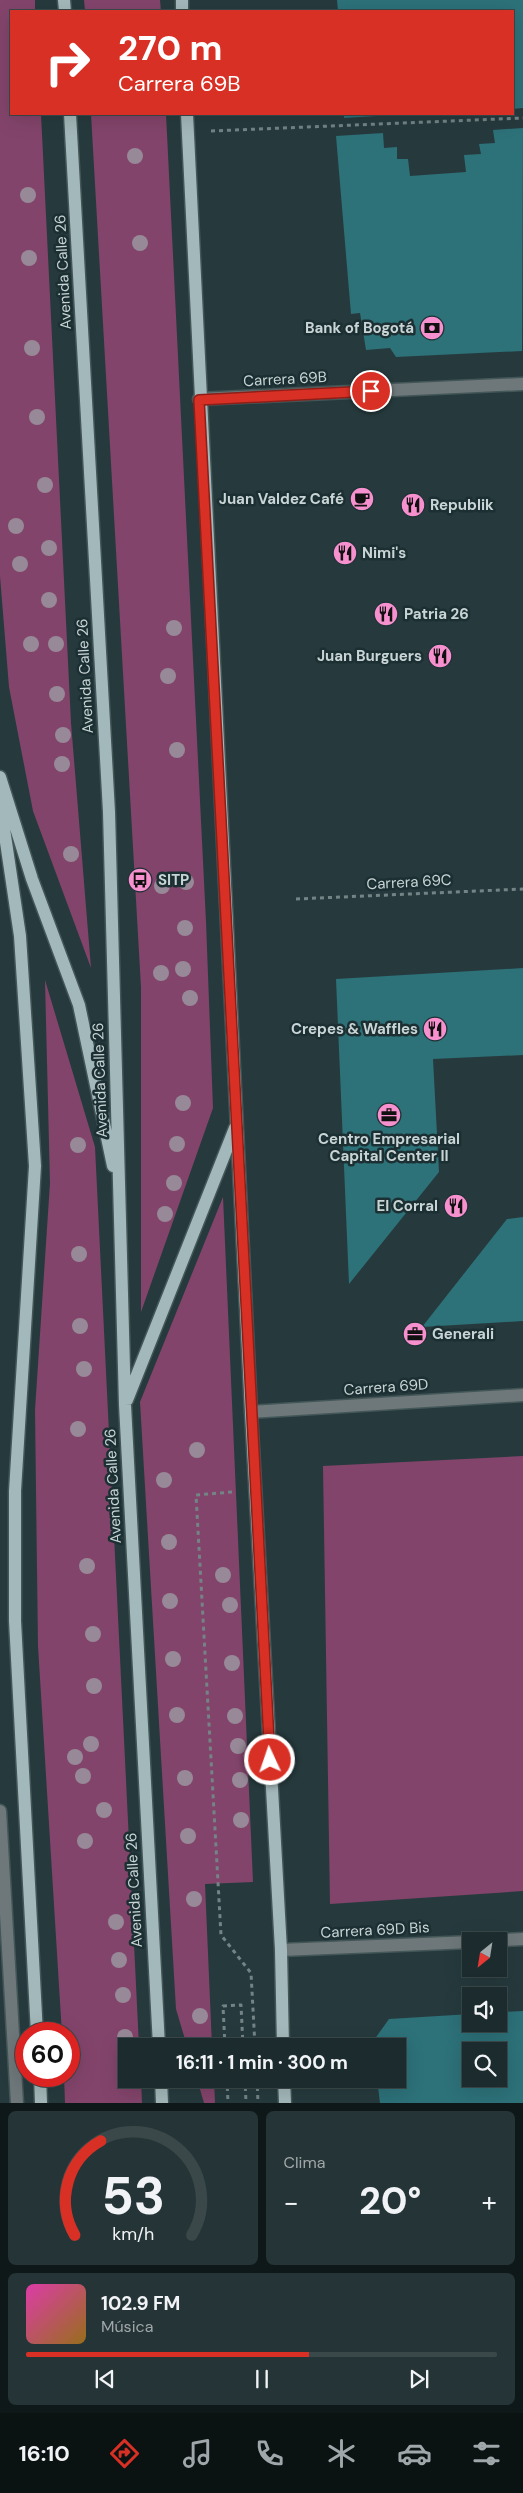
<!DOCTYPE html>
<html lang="es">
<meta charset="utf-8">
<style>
body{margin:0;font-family:"DM Sans",sans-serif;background:#253436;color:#f1f3f6;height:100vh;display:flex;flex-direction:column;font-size:19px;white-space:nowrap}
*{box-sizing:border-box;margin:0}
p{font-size:16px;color:#a0a7aa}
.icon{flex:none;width:28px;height:28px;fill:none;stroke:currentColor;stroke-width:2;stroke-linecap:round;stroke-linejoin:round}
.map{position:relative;height:2103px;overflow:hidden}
.side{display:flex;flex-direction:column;gap:8px;padding:8px;background:#0f1819;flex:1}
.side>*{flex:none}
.guide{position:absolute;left:10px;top:10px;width:504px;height:105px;border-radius:0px;box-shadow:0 5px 20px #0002,0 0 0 1px #3a484a;background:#d93025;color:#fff;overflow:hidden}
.needle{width:32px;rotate:210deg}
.buttons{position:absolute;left:462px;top:1932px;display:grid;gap:10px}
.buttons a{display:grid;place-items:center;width:45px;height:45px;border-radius:0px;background:#1c2c2e;box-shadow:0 5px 20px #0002,0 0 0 1px #3a484a;font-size:25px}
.speed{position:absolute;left:15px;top:2022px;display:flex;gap:10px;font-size:25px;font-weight:700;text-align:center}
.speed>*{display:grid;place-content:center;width:65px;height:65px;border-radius:50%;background:#1c2c2e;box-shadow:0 5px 20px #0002,0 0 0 1px #3a484a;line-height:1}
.speed .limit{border:8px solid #d22;background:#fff;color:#111}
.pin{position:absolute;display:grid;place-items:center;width:42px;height:42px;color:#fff;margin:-21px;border:2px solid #fff;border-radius:50%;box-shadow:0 1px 5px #0007}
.me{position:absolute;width:55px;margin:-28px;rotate:357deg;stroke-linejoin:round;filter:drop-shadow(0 0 4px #0008)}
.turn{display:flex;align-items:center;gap:18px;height:105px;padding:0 25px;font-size:22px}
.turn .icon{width:65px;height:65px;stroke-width:2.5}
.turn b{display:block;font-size:35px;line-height:42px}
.big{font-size:38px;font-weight:700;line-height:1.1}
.side .card{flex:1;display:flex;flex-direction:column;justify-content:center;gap:8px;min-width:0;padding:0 18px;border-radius:8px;background:#253436}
.side .dial{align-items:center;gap:0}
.dial svg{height:130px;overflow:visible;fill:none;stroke:#3a484a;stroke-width:7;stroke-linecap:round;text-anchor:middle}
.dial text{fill:#f1f3f6;stroke:none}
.song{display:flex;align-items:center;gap:15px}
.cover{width:60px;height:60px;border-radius:8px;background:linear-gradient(135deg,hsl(320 70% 55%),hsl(40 70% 35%))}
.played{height:5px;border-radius:2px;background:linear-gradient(90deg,#d93025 60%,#3a484a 60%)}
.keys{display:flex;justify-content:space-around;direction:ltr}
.heat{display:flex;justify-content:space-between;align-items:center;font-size:28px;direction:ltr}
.side .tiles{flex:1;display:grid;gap:8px;grid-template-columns:1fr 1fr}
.card:last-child{grid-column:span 2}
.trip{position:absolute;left:118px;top:2038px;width:288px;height:50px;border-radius:0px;background:#1c2c2e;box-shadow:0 5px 20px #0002,0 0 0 1px #3a484a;font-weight:700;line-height:50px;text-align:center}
.dock{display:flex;height:80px;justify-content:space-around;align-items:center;background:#0b1212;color:#a0a7aa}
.dock .icon{width:35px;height:35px}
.dock .current{color:#d93025}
.dock b{font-size:22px;color:#f1f3f6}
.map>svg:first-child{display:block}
.green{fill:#83446b}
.building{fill:#2d7179;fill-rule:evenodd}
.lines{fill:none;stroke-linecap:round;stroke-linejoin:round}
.minor-casing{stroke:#435658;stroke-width:15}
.major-casing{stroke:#435658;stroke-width:15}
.path{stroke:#748486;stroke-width:3;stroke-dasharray:4 4;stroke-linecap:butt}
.minor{stroke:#6e7779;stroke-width:12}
.major{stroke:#a3b8ba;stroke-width:12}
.tree{fill:#978997}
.route-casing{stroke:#8d1f18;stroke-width:12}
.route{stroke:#d93025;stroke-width:9}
.labels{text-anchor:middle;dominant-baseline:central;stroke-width:5;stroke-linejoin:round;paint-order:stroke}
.street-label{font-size:15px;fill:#c8d4d5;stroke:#1c3033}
.poi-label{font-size:15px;font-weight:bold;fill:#c8d4d5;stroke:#1c3033;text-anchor:end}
</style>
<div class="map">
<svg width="523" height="2103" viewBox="0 0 523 2103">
<rect width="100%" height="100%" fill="#263a3d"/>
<path class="green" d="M0,0H35V11H11V114H41L71,723L91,968L33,811L9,687L0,576Z
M84,0H160L161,11H85Z
M91,114H166L206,922L213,1108L141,1312V987Z
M45,980L95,1147L139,2046H126V2079H141L142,2103H65L64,2076H69V2034H62L38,1646L35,1410L50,1183Z
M223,1197L253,1882L205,1884L212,2046H187L176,2009L140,1402Z
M523,1456V1891L330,1904L323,1466Z
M197,2079H214L215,2103H204Z"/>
<path class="building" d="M337,0H523V108L512,109V11H338Z
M344,114H393V115L344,118Z
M523,128L522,351L396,357L390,348L366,350L360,313L351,314L336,136L383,133L384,148L397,147V159H408L410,176L466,172L464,155L481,154L479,144L495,143L493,130Z
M523,968V1055L433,1059L439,1172L349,1284L336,979Z
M523,1217V1321L422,1327L507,1219Z
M523,2011V2103H380L377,2079H396V2046H375L374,2040L389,2019L471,2014V2024H499V2012ZM471,2051H499V2079H471Z"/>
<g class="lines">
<g class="minor-casing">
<path id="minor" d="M199,399L523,384
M251,1412L523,1395
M0,1811L17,2103
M482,1941L523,1939
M281,1950L471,1942"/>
</g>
<g class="major-casing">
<path id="major" d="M64,0L65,11
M182,0V11
M70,114L109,812L125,1405L159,2046
M187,114L251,1412L281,1950L283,2046
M0,777L32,879L79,1005L113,1166
M0,802L20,936L35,1166L15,1491V1621L37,2034
M127,1400L235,1128
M40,2076L41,2103
M161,2079L162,2103
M284,2079L285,2103"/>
</g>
<path class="path" d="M211,131L523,118
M296,899L523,889
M232,1492L196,1495L221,1935L251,1973L255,2046
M225,2046L223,2006L241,2005L243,2046
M227,2079L228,2103
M245,2079L246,2103
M257,2079L258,2103"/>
<use href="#minor" class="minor"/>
<use href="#major" class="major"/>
</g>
<g class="tree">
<circle cx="135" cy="156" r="8"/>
<circle cx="28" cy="195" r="8"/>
<circle cx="140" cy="243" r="8"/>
<circle cx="29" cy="258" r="8"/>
<circle cx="32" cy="348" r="8"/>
<circle cx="37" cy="417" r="8"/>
<circle cx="45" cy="485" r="8"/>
<circle cx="16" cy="526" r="8"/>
<circle cx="49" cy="548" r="8"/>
<circle cx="20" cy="564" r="8"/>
<circle cx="49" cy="600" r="8"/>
<circle cx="174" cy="628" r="8"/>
<circle cx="31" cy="644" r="8"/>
<circle cx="56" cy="644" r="8"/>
<circle cx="168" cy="676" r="8"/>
<circle cx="57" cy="694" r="8"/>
<circle cx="63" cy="735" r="8"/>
<circle cx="177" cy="750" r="8"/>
<circle cx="62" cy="764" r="8"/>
<circle cx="71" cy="854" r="8"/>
<circle cx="186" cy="882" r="8"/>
<circle cx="162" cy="886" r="8"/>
<circle cx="185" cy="928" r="8"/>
<circle cx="183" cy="969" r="8"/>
<circle cx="161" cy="973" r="8"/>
<circle cx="190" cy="998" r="8"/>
<circle cx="183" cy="1103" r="8"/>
<circle cx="177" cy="1144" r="8"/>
<circle cx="78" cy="1145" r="8"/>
<circle cx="174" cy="1183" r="8"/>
<circle cx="165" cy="1214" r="8"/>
<circle cx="79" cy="1254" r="8"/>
<circle cx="80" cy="1326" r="8"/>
<circle cx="84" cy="1369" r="8"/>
<circle cx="78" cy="1429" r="8"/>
<circle cx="197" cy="1450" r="8"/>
<circle cx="164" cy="1480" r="8"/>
<circle cx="169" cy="1542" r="8"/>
<circle cx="87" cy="1566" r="8"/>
<circle cx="223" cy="1575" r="8"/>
<circle cx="170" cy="1601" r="8"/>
<circle cx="230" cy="1605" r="8"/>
<circle cx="93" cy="1634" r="8"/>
<circle cx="173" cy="1659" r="8"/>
<circle cx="232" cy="1663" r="8"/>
<circle cx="94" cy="1686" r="8"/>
<circle cx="177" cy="1715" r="8"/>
<circle cx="235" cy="1716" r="8"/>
<circle cx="91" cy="1744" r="8"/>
<circle cx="238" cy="1746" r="8"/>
<circle cx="75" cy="1757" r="8"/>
<circle cx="83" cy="1776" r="8"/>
<circle cx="185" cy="1778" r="8"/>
<circle cx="240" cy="1780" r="8"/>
<circle cx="104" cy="1810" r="8"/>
<circle cx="241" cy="1820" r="8"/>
<circle cx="188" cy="1836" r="8"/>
<circle cx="85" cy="1841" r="8"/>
<circle cx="194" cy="1899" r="8"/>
<circle cx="116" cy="1922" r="8"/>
<circle cx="119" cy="1960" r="8"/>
<circle cx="123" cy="1995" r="8"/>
<circle cx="200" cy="2016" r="8"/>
<circle cx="125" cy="2037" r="8"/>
</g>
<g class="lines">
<g class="route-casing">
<path id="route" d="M270,1760L199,400L371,391"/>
</g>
<use href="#route" class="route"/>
</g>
<defs>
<g id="bank-disc" transform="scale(1.25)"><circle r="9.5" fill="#f790ce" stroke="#1c3033"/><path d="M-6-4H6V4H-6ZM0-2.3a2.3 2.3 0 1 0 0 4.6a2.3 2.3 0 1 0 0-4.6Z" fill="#111"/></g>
<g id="cafe-disc" transform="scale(1.25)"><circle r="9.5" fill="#f790ce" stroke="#1c3033"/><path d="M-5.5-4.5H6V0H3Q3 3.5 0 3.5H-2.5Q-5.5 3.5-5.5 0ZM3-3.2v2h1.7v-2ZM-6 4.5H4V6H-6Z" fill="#111"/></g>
<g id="restaurant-disc" transform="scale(1.25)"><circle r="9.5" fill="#f790ce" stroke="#1c3033"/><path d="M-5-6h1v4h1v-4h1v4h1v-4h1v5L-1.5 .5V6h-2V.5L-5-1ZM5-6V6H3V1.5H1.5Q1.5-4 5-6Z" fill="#111"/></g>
<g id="bus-disc" transform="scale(1.25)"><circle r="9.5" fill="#f790ce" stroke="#1c3033"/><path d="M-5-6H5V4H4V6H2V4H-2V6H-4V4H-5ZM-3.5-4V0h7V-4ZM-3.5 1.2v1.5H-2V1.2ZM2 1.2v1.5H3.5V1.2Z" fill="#111"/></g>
<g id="office-disc" transform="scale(1.25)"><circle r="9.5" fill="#f790ce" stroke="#1c3033"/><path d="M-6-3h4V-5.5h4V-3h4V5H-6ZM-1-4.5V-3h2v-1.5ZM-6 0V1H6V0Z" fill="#111"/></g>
</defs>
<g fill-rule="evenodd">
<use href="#bank-disc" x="432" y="328"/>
<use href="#cafe-disc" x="362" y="499"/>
<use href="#restaurant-disc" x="413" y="505"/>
<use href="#restaurant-disc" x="345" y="553"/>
<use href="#restaurant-disc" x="386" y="614"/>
<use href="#restaurant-disc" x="440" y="656"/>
<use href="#bus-disc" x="140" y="880"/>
<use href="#restaurant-disc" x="435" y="1029"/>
<use href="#office-disc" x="389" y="1115"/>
<use href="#restaurant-disc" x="456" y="1206"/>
<use href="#office-disc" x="415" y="1334"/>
</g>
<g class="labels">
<g class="street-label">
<text transform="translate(63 272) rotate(-93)">Avenida Calle 26</text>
<text transform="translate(285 379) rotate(-3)">Carrera 69B</text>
<text transform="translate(85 676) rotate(-93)">Avenida Calle 26</text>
<text transform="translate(409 882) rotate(-3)">Carrera 69C</text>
<text transform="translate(100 1080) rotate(-92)">Avenida Calle 26</text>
<text transform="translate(386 1387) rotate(-4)">Carrera 69D</text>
<text transform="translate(113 1486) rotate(-93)">Avenida Calle 26</text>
<text transform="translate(134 1890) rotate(-93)">Avenida Calle 26</text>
<text transform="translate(375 1930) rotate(-3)">Carrera 69D Bis</text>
</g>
<g class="poi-label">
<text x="414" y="328">Bank of Bogotá</text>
<text x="344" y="499">Juan Valdez Café</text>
<text x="430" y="505" text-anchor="start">Republik</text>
<text x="362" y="553" text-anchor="start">Nimi's</text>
<text x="404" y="614" text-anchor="start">Patria 26</text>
<text x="422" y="656">Juan Burguers</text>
<text x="158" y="880" text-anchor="start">SITP</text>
<text x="418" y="1029">Crepes &amp; Waffles</text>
<text x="389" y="1139" text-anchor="middle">Centro Empresarial<tspan x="389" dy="17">Capital Center II</tspan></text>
<text x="438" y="1206">El Corral</text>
<text x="432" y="1334" text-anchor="start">Generali</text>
</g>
</g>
</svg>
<div class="buttons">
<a><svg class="needle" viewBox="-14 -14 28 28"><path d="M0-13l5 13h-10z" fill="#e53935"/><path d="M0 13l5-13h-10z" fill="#a0a7aa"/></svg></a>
<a><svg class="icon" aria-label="sound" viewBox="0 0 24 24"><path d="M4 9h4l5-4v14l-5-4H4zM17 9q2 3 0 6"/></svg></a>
<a><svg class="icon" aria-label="search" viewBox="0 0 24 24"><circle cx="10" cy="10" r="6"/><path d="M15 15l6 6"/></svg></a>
</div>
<div class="speed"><div class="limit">60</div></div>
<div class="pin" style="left:371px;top:391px;background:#d93025"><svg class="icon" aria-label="arrive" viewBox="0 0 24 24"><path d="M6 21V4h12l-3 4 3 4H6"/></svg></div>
<svg class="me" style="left:270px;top:1760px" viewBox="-20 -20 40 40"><circle r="17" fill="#d93025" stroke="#fff" stroke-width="3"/><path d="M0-11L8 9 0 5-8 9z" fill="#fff"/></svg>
<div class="trip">16:11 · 1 min · 300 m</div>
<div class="guide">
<div class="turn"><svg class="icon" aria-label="right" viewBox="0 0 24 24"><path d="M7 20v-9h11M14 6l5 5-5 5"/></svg><div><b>270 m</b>Carrera 69B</div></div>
</div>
</div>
<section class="side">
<div class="tiles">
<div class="card dial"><svg viewBox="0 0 100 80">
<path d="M14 69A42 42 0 1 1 86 69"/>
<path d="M14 69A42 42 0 0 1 30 11" stroke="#d93025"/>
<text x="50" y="56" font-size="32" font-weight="700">53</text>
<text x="50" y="72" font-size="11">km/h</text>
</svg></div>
<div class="card"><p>Clima</p>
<div class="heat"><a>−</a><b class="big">20°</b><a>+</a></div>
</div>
<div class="card">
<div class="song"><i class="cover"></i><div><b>102.9 FM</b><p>Música</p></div></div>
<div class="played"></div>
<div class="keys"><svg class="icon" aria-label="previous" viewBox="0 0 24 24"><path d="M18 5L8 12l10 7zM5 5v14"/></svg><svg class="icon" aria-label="pause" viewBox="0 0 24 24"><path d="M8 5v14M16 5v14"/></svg><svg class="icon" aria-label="next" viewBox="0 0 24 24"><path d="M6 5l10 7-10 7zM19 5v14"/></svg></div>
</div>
</div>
</section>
<nav class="dock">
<b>16:10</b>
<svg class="icon current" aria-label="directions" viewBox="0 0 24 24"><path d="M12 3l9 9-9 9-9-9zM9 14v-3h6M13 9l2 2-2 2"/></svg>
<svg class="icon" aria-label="music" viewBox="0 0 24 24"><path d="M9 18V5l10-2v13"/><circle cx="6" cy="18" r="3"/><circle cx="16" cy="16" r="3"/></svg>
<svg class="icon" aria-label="phone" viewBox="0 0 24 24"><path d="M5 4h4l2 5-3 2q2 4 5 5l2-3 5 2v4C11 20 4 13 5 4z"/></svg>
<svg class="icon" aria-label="climate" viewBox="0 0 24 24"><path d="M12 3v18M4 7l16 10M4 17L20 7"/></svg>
<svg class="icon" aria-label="car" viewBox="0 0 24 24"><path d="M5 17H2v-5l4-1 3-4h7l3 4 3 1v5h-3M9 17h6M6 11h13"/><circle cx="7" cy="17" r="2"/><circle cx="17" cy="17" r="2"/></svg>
<svg class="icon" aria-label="filters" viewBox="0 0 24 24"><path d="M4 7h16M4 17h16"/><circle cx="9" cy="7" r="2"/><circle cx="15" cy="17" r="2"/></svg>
</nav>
